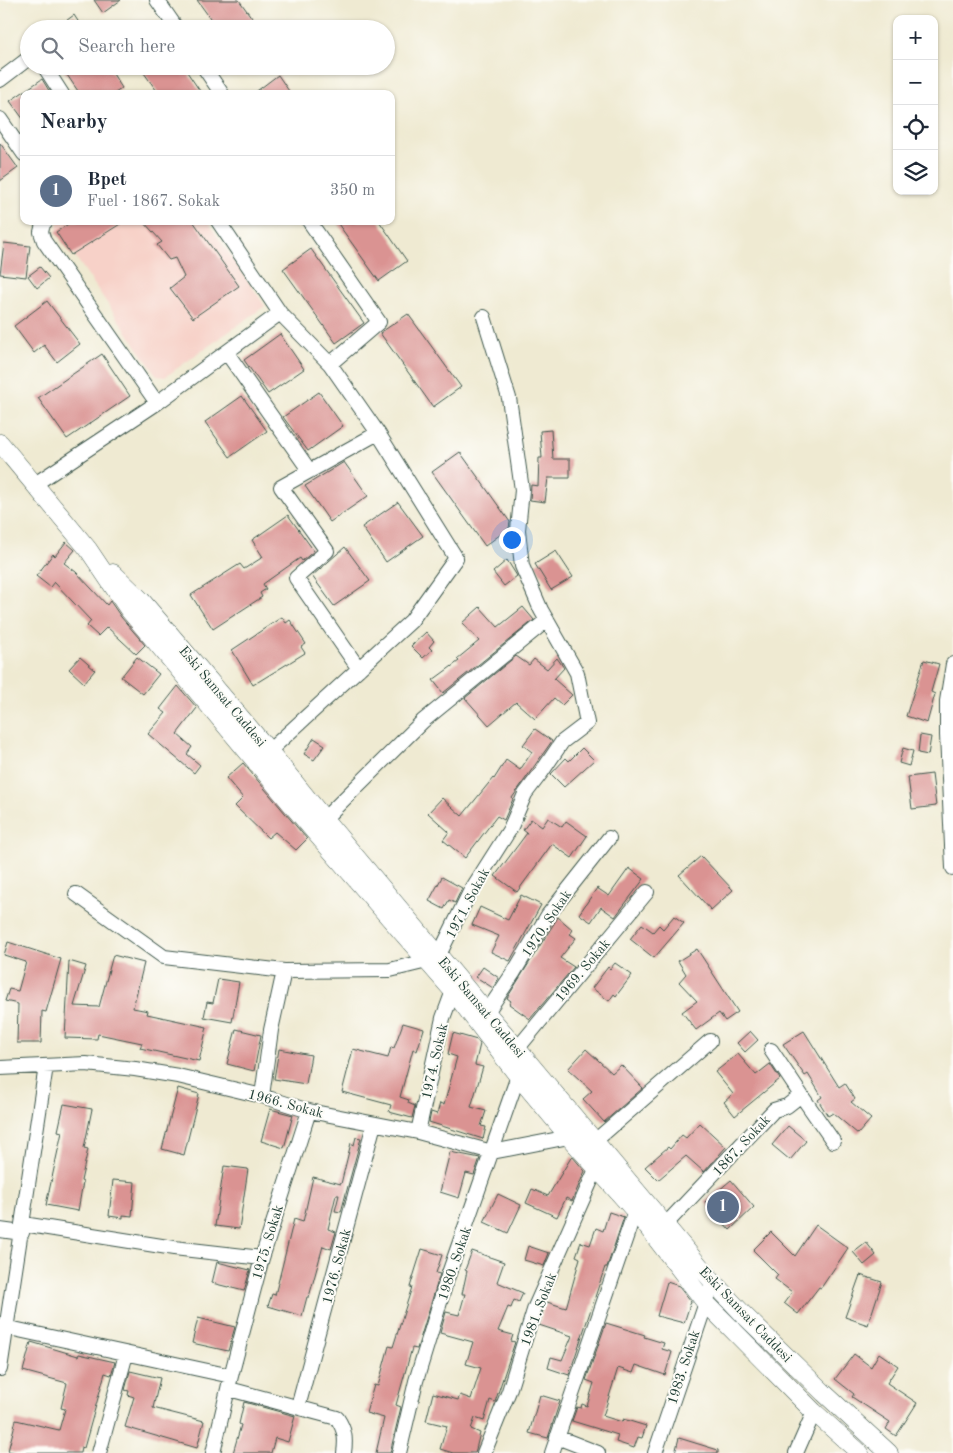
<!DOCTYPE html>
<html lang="en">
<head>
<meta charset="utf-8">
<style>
	:root { --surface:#fff; --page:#f2f2f3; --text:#1f2937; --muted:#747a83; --line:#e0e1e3; --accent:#0f766e }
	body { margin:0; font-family:"Old Standard TT",serif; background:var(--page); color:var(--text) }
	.controls { position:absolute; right:15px; top:15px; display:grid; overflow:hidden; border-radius:10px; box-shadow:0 1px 4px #0004 }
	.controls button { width:45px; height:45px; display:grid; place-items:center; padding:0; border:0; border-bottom:1px solid var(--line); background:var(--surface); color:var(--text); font:25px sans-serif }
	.you { position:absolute; left:511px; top:539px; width:18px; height:18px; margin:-12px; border:4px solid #fff; border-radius:50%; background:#1a73e8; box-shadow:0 0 0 8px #1a73e833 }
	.badge { display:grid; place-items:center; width:32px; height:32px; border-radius:50%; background:var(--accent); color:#fff; font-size:16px; font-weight:700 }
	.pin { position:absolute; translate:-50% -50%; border:2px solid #fff; box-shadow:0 1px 5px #0006 }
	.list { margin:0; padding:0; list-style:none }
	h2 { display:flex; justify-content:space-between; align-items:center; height:65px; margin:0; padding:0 20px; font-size:21px }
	h2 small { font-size:16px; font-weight:400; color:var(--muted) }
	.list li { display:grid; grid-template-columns:32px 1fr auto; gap:15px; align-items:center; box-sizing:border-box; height:70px; padding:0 20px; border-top:1px solid var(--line) }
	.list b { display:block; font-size:19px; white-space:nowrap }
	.list p { margin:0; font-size:16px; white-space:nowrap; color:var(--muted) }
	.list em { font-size:16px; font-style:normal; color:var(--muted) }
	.icon { flex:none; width:28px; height:28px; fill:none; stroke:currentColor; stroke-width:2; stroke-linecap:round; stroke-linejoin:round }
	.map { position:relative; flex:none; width:953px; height:1453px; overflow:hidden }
	.search { position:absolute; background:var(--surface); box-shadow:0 1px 4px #0004; left:20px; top:20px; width:375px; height:55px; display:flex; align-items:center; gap:12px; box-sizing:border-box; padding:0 18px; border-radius:28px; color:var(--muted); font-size:19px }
	.panel { position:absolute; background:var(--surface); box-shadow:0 1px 4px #0004; left:20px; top:90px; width:375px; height:135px; border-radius:10px }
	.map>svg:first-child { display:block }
	.built { fill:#f7d1c8 }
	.building { fill:#da9392 }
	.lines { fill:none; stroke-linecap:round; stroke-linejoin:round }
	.minor-casing { stroke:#3e574c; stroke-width:16 }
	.tertiary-casing { stroke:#3e574c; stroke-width:19 }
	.minor { stroke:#fff; stroke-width:14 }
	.tertiary { stroke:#fff; stroke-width:18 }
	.labels { text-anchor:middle; stroke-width:4; stroke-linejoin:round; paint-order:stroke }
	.street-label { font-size:14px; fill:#1f3d34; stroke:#fdfcf7 }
</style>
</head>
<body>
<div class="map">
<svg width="953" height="1453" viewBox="0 0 953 1453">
	<rect width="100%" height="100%" fill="#fdfcf7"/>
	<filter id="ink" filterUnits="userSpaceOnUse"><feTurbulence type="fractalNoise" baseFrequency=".02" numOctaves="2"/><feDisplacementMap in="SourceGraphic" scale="10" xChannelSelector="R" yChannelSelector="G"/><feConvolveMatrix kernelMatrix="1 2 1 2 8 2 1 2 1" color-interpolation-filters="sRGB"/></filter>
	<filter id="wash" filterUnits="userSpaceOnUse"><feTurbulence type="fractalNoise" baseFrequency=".0096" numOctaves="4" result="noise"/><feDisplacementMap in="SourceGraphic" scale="20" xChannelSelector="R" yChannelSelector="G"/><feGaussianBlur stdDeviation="1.12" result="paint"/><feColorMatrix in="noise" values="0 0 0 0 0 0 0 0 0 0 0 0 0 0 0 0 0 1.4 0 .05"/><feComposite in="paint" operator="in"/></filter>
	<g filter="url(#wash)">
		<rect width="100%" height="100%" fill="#efead2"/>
		<!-- built -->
		<path class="built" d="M58,221h149l58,85 -100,71 -8,-1 -100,-146z"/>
		<g id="blocks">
			<!-- building -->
			<path class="building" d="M94,0h27l-18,13z
				M197,0h42l21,29h-42z
				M74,15l9,14h-28z
				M61,66h47l14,22 -8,6h-34z
				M139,66h44l19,28h-43z
				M278,75l13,19h-38z
				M42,79l9,15h-27v26l-14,-19z
				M0,143l18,25 -18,13z
				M73,221h52l-54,34 -15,-23z
				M143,221h50l46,65 -46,32 -23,-30 14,-11 -9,-19 -6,2 -12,-15 5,-3z
				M336,221h43l28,40 -28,20z
				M4,243l26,3 -4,31 -26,-3z
				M311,249l53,74 -28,20 -53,-74z
				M40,267l9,11 -12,10 -9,-12z
				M47,301l33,43 -23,18 -13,-17 -10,8 -20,-27z
				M408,314l53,73 -28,20 -53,-74z
				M280,334l24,35 -36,25 -24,-34z
				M102,354l28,42 -63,43 -29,-41z
				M319,392l24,34 -35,25 -25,-34z
				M242,396l25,35 -37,26 -25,-35z
				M551,430l2,29h17v19h-22l-3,24 -15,-2 1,-15 7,1 1,-28h3l-2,-27z
				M460,452l50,70 -1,6 -24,18 -53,-74z
				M344,462l24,34 -38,26 -25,-36z
				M398,502l25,34 -37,26 -24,-35z
				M288,515l26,36 -12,10 -2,-3 -37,26 3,5 -6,4 2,4 -49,32 -22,-34 49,-31 4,5 19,-12 -11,-17z
				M66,542l9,8 -11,13 12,9 31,33 3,-4 11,16 24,28 -9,9 -29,-27 -9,9 -11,-10 4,-5 -37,-39 -4,5 -14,-11 17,-22 2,2z
				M345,547l25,34 -36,25 -22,-30z
				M556,551l17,26 -22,13 -16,-26z
				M507,560l10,16 -13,10 -11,-14z
				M480,607l18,20 25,-20 11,13 -91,73 -10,-13 26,-19 -2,-2 22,-18 -17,-18z
				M282,617l4,6 4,-3 16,24 -5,3 4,6 -52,32 -21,-35z
				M426,632l8,9 -5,6 3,3 -9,8 -12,-12z
				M516,656l13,9 5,-6 13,10 10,-11 7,10 -10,11 18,16 -10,10 -8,-7 -19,21 -19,-17 -27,23 -24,-27z
				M80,657l15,13 -11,13 -15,-14z
				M137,657l22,17 -16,20 -22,-17z
				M924,660l15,4 -8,28 4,2 -8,29 -21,-7z
				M178,686l19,22 -20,26 15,13 -5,7 13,11 -6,8 -46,-39 18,-21 -6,-4z
				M535,729l17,12 -40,57 1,1 -9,21 -7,-4 -32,42 -22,-18 6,-8 -21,-19 14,-15 20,18 31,-38 1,1 12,-19 14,10 12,-18 -9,-7z
				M920,735l11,2 -3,18 -10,-2z
				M314,738l11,7 -11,15 -10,-6z
				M582,748l12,12 -30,27 -13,-13 15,-16 3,3z
				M903,748l10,3 -4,15 -10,-3z
				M243,763l64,76 -11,11 -21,-18 -7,6 -33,-32 8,-8 -17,-20z
				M932,774l4,32 -24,3 -4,-32z
				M548,818l14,9 4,-6 21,15 -15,22 -20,-14 -35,48 -22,-16 32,-43 -4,-3 8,-11 11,8z
				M701,856l32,34 -22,20 -32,-35z
				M629,868l15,11 -29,38 -14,-10 -10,15 -12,-8 18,-26 12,8z
				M442,877l20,11 -7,15 -6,-3 -5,9 -15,-8z
				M521,895l20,10 -31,56 -19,-9 8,-16 -27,-11 8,-18 28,13z
				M674,916l10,7 -30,35 -24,-19 12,-15 11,8 6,-7 4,4z
				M558,917l15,13 -3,4 6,4 -16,20 14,9 -44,52 -21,-15 2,-3 -4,-3z
				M8,942l53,17 -15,53 -4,-1 -1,32h-24l1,-39 -13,-3 4,-12 9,2 8,-29 -22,-7z
				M697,949l41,63 -13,9 -6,-8 -23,17 -14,-18 15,-11 -18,-19 7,-8 -8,-13z
				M113,955l31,8 -11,45 15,3 -1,3 60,13 -8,34 -59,-13 2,-5 -44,-9 -1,5 -32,-1 4,-77 17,5 -12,40 25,1z
				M615,963l17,12 -16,21 -2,-2 -5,7 -17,-13 16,-21 2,2z
				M483,967l16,11 -6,10 -17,-11z
				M218,979l21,3 -7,40 -28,-5 3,-15 6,1z
				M403,1023l21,6 -7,22 -4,-2 -13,48 9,3 -1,3 7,3 -3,12 -23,-6 2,-7 -49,-13 11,-43 35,9 3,-11 3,1z
				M236,1029l25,6 -7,36 -27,-7z
				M750,1031l8,9 -13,12 -8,-9z
				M804,1031l35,56 6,-4 10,16 -4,3 20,17 -13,15 -25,-21 -5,3 -10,-16 4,-3 -14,-23 -3,2 -22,-32z
				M453,1033l24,7 3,4 -5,21 8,2 -12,40 15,4 -5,15 5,1 -3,12 -54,-17 2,-10 6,2 3,-11 4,2 13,-48 -9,-3z
				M279,1049l32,6 -5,29 -32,-5z
				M586,1049l26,24 9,-8 22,23 -39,34 -21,-23 9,-8 -24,-22z
				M738,1054l18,21 14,-11 10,15 -45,37 -11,-14 9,-8 -18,-22z
				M178,1088l21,6 -15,61 -22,-6z
				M64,1104l28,5 -8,39 4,1 -7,32 2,1 -5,29 -32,-6 16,-73 -4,-1z
				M270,1109l23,6 -9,33 -23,-7z
				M700,1123l26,24 -22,25 -18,-16 -28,24 -13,-13 23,-20 2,2 12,-14 4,3z
				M788,1126l18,15 -16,19 -18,-15z
				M356,1137l5,1 -20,74 -6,-1 4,-16h-3l-8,34 8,3 -5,17 -8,-3 -14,51h-2l-5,19 -34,-10 4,-12 3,1 19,-76 9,3 10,-45 28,7 10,-41 3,2z
				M450,1152l30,6 -6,17 -8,-2 -7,25 -19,-6z
				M572,1156l13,15 -13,30 -6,-3 -9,19 -31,-14 6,-14 16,7z
				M224,1166l24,3 -9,60 -24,-3z
				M113,1180l22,2 -3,34 -9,-1v3l-14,-2z
				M731,1180l23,27 -24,23 -25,-28z
				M498,1194l23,11 -13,28 -24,-11z
				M609,1212l15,5 -17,50h-2l-36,108 -21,-7 3,-11 11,3 10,-24 -33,-11 4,-15 4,-8 19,6 14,-50 -4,-2 5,-14 9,3 6,-17 7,3z
				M816,1225l32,23 -27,40 -2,-1 -21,27 -14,-11 8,-11 -17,-13 3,-4 -25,-25 18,-18 24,24z
				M866,1242l10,13 -12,10 -11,-13z
				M528,1246l21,7 -5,13 -20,-6z
				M422,1249l20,6 -6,18 4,1 -23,75 -5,-1 -16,57 5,2 -11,46h-14l8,-35 -18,-5 8,-28 4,1 11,-40 4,1 19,-60h-2z
				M472,1251l32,11 -7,20 26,11 -4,9 -5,-2 -3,8 -3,-1 -10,24 15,4 -2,6 4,1 -20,60 -5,-2 -6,21 -9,-3 -4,11 9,4 -5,20h-22l-13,-4 7,-23 -21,-5 7,-28 25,7 2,-5 11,4 10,-31 -15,-4 7,-22 -33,-9 6,-21 13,3 6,-21h-3l5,-23 -2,-1z
				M217,1262l33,8 -6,21 -32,-8z
				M860,1275l22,7 -14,43 -23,-8z
				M667,1282l12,4 12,15 -7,22 -27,-7z
				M198,1318l37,9 -7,24 -36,-8z
				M606,1323l39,12 -1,2 20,6 -2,6 10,3 -7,23 -29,-10 -3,8 -15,-5 -15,48 19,6 1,-3 23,7 -4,12 -4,-1 -4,11 -18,-6 2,-7 -46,-14 5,-14 4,1 1,-4 5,2 7,-23 -8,-3z
				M31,1342l47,14 1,-2 36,8 -4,13 -6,-2 -21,75 -3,-1 -1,6h-63l-9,-2 8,-31 43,10 6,-21 -4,-1 6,-25 -44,-12z
				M879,1353l19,13 -11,17 30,20 -21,33 -10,-7 4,-7 -38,-25 2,-3 -19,-15 19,-25 17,13z
				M130,1371l30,7 -7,30 51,13 -7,27 -72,-21 9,-30 -6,-2 1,-4 -4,-1z
				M540,1395l20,6 -12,37 -19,-5z
				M244,1402l51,14 -7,26 -13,-4 -4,15h-38l8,-28 -2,-1z
				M679,1438l39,12v3h-43z"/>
		</g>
	</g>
	<g filter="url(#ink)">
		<use href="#blocks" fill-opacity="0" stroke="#3e574c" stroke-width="1"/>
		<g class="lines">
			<!-- minor casing -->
			<g class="minor-casing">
				<path id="minor" d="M157,0l20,29
					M44,66l18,28
					M203,66l19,28
					M0,80l29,-22
					M0,119l24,35
					M46,221l-3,3 -2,8 3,9 113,162
					M218,221l62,92
					M309,221l70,101 -49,42
					M227,353l82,117
					M35,484l122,-81 123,-90 50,51 48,69 78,125 -45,63 -142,130
					M953,664l-6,37v34l6,133
					M359,669l-63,-91 31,-27 -46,-64 97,-54
					M324,819l99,-98 124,-101
					M76,894l88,63 120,14 106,-1 37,-9 12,-6 31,-63 40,-63 15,-35 16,-21 21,-31 25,-19 -10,-50 -36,-63 -19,-44 -4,-36 4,-40 -9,-64 -4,-28 -25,-81
					M487,1012l27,-40 34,-57 61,-77
					M517,1049l130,-157
					M771,1050l30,45
					M0,1068l86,-4 49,5 43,7 84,20 47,15 109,21 74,20 77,-15
					M262,1096l9,-66 13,-59
					M418,1132l25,-114 10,-27
					M595,1141l115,-100
					M23,1224l151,24 88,10
					M666,1224l108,-114 13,-4 14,-11 32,46
					M0,1230l22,3
					M0,1326l231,50
					M0,1369l46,-303
					M229,1389l108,29c8,12 9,20 7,35
					M298,1407l76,-283
					M557,1437l41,16
					M99,1453l27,-99
					M213,1453l18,-77 31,-118 47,-147
					M399,1453l17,-72 32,-105 70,-200
					M484,1453l25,-62 26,-84 62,-140
					M552,1453l83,-242
					M655,1453l58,-171
					M796,1453l18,-41"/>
			</g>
			<!-- tertiary casing -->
			<g class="tertiary-casing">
				<path id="tertiary" d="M0,443l88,106 41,61 184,220 140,161 65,85 51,61 66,74 70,91 109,110 46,41
					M113,573l28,27 128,151 55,68 389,463 31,33 80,78 65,60"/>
			</g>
			<!-- minor -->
			<use href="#minor" class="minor"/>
			<!-- tertiary -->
			<use href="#tertiary" class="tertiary"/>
		</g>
	</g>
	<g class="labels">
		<!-- street labels -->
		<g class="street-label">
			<text transform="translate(223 696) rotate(50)" y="5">Eski Samsat Caddesi</text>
			<text transform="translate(467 903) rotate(-62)" y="5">1971. Sokak</text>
			<text transform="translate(546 923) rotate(-56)" y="5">1970. Sokak</text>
			<text transform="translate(582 970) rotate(-50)" y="5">1969. Sokak</text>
			<text transform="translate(482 1007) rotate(50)" y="5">Eski Samsat Caddesi</text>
			<text transform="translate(434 1061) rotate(-77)" y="5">1974. Sokak</text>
			<text transform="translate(286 1103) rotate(15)" y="5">1966. Sokak</text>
			<text transform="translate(741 1145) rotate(-47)" y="5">1867. Sokak</text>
			<text transform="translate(267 1242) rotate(-73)" y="5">1975. Sokak</text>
			<text transform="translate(454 1263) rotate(-71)" y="5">1980. Sokak</text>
			<text transform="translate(336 1266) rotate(-75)" y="5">1976. Sokak</text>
			<text transform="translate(538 1309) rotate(-69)" y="5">1981. Sokak</text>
			<text transform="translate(746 1314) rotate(46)" y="5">Eski Samsat Caddesi</text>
			<text transform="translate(683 1367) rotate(-72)" y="5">1983. Sokak</text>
		</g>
	</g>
</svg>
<div class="controls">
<button>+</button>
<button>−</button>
<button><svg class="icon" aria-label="locate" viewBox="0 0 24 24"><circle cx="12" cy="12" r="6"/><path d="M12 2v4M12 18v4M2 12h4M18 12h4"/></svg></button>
<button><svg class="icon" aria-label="layers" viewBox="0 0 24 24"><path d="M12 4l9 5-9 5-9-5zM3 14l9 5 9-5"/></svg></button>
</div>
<div class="you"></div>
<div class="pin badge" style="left:723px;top:1207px;background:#5c6f8a">1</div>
<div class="search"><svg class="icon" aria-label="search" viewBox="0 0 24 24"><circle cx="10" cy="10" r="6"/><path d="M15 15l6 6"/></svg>Search here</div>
<section class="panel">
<h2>Nearby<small></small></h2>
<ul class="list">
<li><span class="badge" style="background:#5c6f8a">1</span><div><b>Bpet</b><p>Fuel · 1867. Sokak</p></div><em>350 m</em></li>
</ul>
</section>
</div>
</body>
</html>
